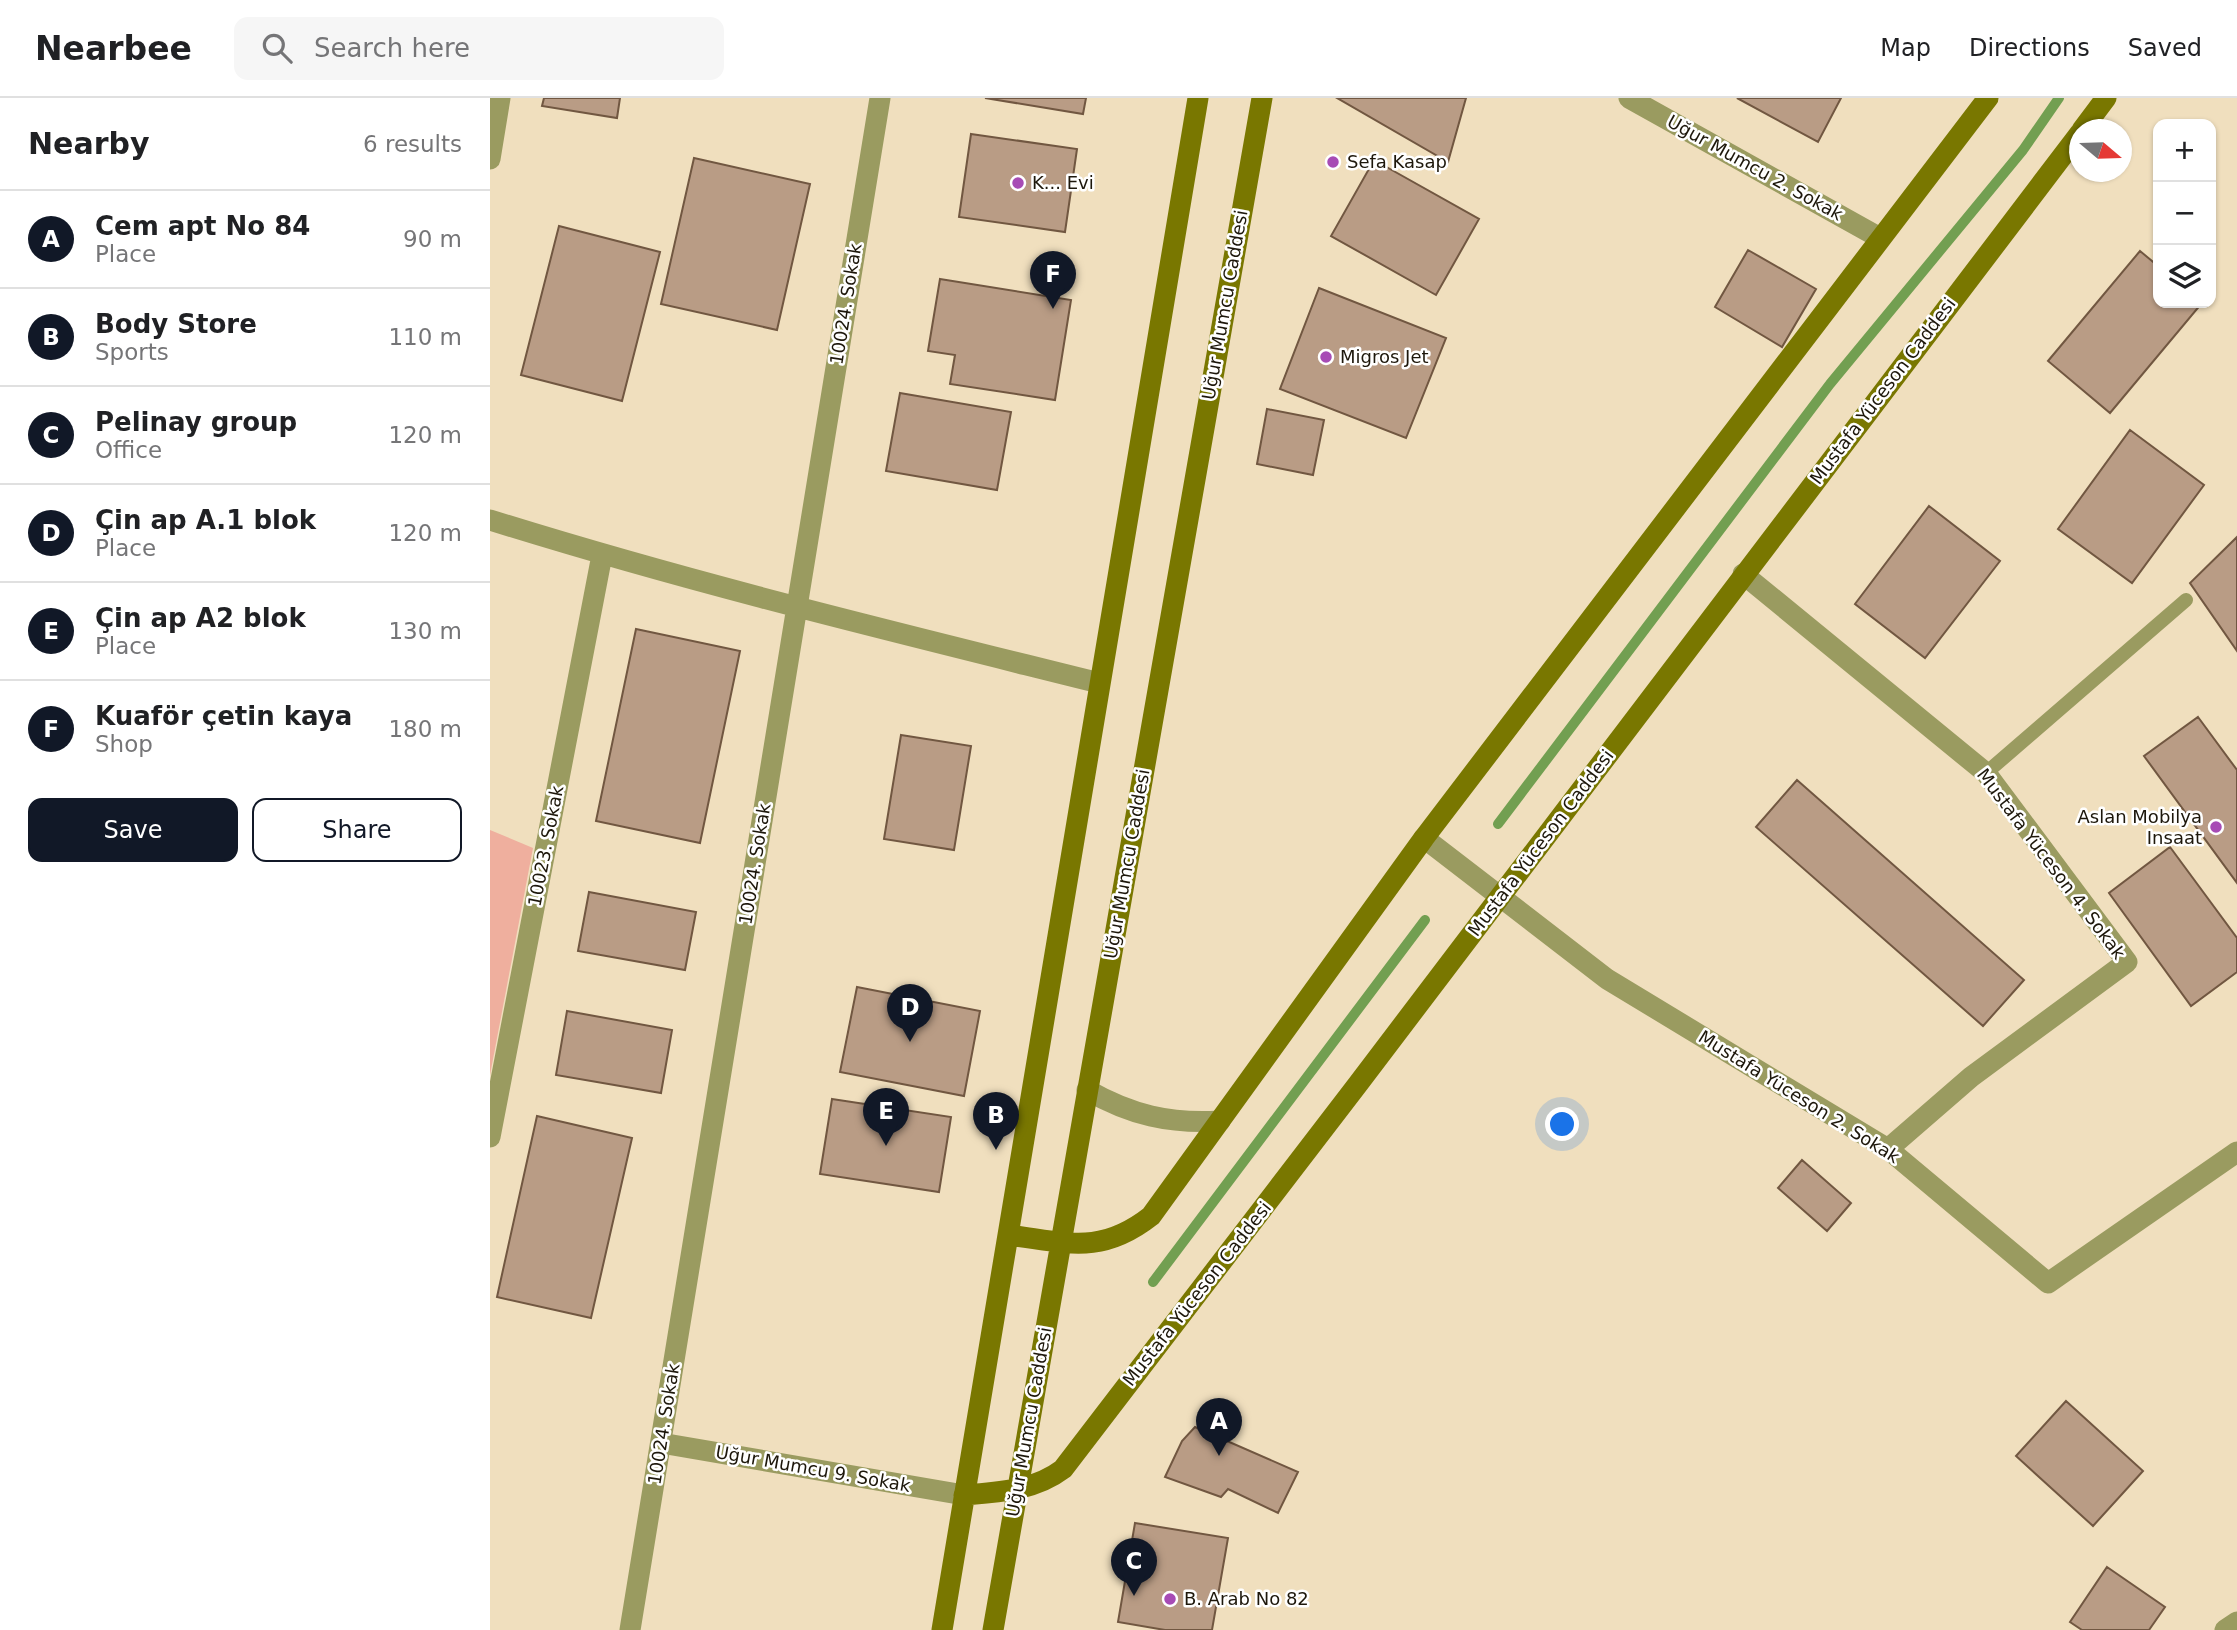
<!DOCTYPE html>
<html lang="en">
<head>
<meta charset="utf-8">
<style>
	:root { --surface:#fff; --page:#f6f6f6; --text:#202124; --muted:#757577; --line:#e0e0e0; --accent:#111827 }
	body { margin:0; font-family:"DejaVu Sans",sans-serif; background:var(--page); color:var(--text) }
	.controls { position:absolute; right:21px; top:21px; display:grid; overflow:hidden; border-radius:14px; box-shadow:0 2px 5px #0004 }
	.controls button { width:63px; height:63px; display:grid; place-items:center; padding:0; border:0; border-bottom:2px solid var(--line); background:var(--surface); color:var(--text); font:35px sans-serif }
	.compass { position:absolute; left:1579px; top:21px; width:63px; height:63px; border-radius:50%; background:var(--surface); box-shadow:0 2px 5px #0004; rotate:109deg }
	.you { position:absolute; left:1073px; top:1027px; width:24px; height:24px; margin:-18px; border:5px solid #fff; border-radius:50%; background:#1a73e8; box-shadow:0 0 0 10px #1a73e833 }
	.badge { display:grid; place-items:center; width:46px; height:46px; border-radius:50%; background:var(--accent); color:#fff; font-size:23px; font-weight:700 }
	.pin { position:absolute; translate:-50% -58px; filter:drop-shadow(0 2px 4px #0008) }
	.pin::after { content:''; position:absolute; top:37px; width:24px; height:21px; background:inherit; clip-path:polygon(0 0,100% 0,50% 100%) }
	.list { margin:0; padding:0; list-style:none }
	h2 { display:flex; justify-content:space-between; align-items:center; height:91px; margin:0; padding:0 28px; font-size:30px }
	h2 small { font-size:23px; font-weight:400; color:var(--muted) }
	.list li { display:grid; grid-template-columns:46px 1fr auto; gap:21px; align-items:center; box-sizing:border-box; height:98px; padding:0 28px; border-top:2px solid var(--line) }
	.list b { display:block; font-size:26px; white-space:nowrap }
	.list p { margin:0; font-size:23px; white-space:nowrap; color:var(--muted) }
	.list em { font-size:23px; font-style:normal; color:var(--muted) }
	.actions { display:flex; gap:14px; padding:21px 28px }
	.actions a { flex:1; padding:16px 0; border:2px solid var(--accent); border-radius:14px; text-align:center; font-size:24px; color:var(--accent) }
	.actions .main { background:var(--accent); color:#fff }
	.icon { flex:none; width:38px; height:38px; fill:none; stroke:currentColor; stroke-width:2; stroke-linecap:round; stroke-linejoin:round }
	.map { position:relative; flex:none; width:1747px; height:1532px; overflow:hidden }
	header { display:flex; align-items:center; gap:42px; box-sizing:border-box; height:98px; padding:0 35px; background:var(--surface); border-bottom:2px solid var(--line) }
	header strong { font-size:33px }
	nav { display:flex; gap:38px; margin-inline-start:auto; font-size:24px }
	.search { width:490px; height:63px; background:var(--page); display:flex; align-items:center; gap:18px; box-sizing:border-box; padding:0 24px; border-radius:14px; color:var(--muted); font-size:26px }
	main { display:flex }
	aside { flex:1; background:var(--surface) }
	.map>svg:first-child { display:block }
	.green { fill:#efaf9e }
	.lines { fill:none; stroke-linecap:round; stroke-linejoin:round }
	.stream { stroke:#729f51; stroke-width:10 }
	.building { fill:#b99c85; stroke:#715741; stroke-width:2 }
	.lane { stroke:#9a9b60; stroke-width:14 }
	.street { stroke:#9a9b60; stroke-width:21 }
	.secondary { stroke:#797700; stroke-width:21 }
	.poi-dot { fill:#a74bb5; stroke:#fff; stroke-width:2.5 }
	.labels { text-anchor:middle; stroke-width:5; stroke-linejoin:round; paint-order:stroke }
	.poi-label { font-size:18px; fill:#1d170b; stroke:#fff; text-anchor:start }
	.street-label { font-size:18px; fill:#1d170b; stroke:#fff }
</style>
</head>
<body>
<header>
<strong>Nearbee</strong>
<div class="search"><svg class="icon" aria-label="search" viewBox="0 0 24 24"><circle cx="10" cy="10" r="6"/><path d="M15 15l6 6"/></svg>Search here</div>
<nav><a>Map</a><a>Directions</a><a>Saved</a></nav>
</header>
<main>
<aside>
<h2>Nearby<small>6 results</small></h2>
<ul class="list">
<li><span class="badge">A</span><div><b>Cem apt No 84</b><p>Place</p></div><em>90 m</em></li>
<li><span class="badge">B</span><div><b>Body Store</b><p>Sports</p></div><em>110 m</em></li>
<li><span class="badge">C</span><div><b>Pelinay group</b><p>Office</p></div><em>120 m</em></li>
<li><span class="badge">D</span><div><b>Çin ap A.1 blok</b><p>Place</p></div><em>120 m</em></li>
<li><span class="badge">E</span><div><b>Çin ap A2 blok</b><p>Place</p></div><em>130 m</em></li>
<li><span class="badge">F</span><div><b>Kuaför çetin kaya</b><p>Shop</p></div><em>180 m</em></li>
</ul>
<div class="actions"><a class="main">Save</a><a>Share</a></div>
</aside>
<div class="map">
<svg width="1747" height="1532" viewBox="0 0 1747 1532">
	<rect width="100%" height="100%" fill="#f0dfbe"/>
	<!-- green -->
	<path class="green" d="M0,732l43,18 -43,227z"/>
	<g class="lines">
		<!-- stream -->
		<path class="stream" d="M1008,726l332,-440 193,-234 36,-52
			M663,1184l272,-362"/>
	</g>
	<!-- building -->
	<path class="building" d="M54,0h76l-3,20 -75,-12z
		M495,0h101l-3,16z
		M847,0h129l-18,64z
		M1247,0h104l-23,44z
		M481,36l106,15 -12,83 -106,-15z
		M204,60l116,26 -33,146 -116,-26z
		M884,62l105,59 -43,76 -105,-59z
		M69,128l101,26 -38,149 -101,-26z
		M1258,152l68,39 -34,58 -67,-40z
		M1650,153l18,15v37h44l-92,110 -62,-52z
		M450,181l131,21 -16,100 -105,-16 5,-29 -27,-4z
		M829,190l127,50 -40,100 -126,-49z
		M410,295l111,19 -14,78 -111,-19z
		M777,311l57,11 -11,55 -56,-11z
		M1640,332l74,55 -72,98 -74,-54z
		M1439,408l71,55 -75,97 -70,-54z
		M1747,439v114l-47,-68z
		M146,531l104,22 -40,192 -104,-22z
		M1708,619l39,53v113l-93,-127z
		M411,637l70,11 -17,104 -70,-11z
		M1307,682l227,200 -41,46 -227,-199z
		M1680,749l67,91v34l-46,34 -82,-113z
		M99,794l107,20 -11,58 -107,-19z
		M367,889l123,24 -16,85 -124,-24z
		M77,913l105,19 -11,63 -105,-18z
		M342,1001l119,18 -12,75 -119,-18z
		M47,1018l95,22 -41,180 -94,-21z
		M1312,1062l49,43 -24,28 -49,-43z
		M1576,1303l77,70 -50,55 -77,-70z
		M705,1329l103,45 -20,41 -50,-24 -7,8 -56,-20 17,-36z
		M645,1425l93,15 -16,92h-47l-47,-8z
		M1617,1469l58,40 -16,23h-67l-12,-8z"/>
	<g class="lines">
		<!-- lane -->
		<path class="lane" d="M1496,675l200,-173"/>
		<!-- street -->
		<path class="street" d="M1139,0l251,140
			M0,61l10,-61
			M0,422c201,63 405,112 609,163
			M1253,476l243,199 141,189 -156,115 -83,72
			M934,740l183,141 281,170 160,134 189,-131
			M597,992c44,25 82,34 133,31
			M0,1039l112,-582
			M171,1345l303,52
			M140,1532l250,-1532
			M1735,1532l12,-8"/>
		<!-- secondary -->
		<path class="secondary" d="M1592,32l24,-32
			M518,1137c58,7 92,21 143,-19l273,-378 564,-740
			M474,1397c35,-3 70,-4 99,-26 342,-443 677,-891 1017,-1336
			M452,1532l256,-1532
			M503,1532l269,-1532"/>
	</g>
	<!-- markers -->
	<g class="poi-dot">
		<circle cx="843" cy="64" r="7"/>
		<circle cx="528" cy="85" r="7"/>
		<circle cx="836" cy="259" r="7"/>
		<circle cx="1726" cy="729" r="7"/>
		<circle cx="680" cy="1501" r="7"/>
	</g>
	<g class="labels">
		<!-- poi labels -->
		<g class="poi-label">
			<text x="857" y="70">Sefa Kasap</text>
			<text x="542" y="91">K... Evi</text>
			<text x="850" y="265">Migros Jet</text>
			<text x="1712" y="725" text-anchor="end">Aslan Mobilya<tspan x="1712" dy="21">Insaat</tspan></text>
			<text x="694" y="1507">B. Arab No 82</text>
		</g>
		<!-- street labels -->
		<g class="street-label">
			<text transform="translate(1265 70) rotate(29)" y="6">Uğur Mumcu 2. Sokak</text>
			<text transform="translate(356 206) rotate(-81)" y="6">10024. Sokak</text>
			<text transform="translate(735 207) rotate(-80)" y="6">Uğur Mumcu Caddesi</text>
			<text transform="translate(1393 293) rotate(-53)" y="6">Mustafa Yüceson Caddesi</text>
			<text transform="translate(1051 745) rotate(-53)" y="6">Mustafa Yüceson Caddesi</text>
			<text transform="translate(56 748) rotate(-79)" y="6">10023. Sokak</text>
			<text transform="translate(265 766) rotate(-81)" y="6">10024. Sokak</text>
			<text transform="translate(637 766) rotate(-80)" y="6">Uğur Mumcu Caddesi</text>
			<text transform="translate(1561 766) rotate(53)" y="6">Mustafa Yüceson 4. Sokak</text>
			<text transform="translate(1309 999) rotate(32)" y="6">Mustafa Yüceson 2. Sokak</text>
			<text transform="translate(707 1196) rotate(-52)" y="6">Mustafa Yüceson Caddesi</text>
			<text transform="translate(539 1324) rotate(-80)" y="6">Uğur Mumcu Caddesi</text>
			<text transform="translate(174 1326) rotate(-81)" y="6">10024. Sokak</text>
			<text transform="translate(323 1371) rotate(10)" y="6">Uğur Mumcu 9. Sokak</text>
		</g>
	</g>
</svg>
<div class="controls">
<button>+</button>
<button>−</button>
<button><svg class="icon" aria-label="layers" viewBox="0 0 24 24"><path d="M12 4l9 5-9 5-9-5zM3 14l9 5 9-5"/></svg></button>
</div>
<svg class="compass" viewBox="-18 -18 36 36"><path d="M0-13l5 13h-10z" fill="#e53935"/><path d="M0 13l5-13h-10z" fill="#757577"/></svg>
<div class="you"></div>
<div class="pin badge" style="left:729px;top:1358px">A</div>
<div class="pin badge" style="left:506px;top:1052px">B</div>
<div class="pin badge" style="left:644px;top:1498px">C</div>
<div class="pin badge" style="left:420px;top:944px">D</div>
<div class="pin badge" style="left:396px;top:1048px">E</div>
<div class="pin badge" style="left:563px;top:211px">F</div>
</div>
</main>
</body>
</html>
